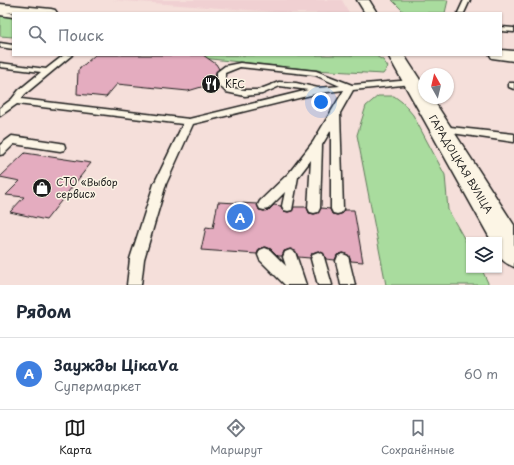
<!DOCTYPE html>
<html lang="ru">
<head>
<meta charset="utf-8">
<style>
	:root { --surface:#fff; --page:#f2f2f3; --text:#1f2937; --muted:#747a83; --line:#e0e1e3; --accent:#1c1c1c }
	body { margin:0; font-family:"Playpen Sans",sans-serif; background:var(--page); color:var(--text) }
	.controls { position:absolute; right:12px; bottom:12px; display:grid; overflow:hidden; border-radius:0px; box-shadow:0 1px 3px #0004 }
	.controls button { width:36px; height:36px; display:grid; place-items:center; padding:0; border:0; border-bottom:1px solid var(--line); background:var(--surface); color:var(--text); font:20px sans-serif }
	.compass { position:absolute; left:418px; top:68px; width:36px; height:36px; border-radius:50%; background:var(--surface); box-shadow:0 1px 3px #0004; rotate:352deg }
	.you { position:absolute; left:321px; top:102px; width:14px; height:14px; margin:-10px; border:3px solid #fff; border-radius:50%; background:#1a73e8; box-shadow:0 0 0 6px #1a73e833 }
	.badge { display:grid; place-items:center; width:26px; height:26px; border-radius:50%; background:var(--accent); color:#fff; font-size:13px; font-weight:700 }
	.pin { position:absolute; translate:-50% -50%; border:2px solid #fff; box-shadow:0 1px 4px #0006 }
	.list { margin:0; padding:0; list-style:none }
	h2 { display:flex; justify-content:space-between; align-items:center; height:52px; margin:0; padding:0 16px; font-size:17px }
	h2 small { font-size:13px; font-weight:400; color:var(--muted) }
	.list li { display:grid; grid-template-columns:26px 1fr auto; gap:12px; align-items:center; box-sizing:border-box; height:72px; padding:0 16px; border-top:1px solid var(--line) }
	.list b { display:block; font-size:15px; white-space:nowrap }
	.list p { margin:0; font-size:13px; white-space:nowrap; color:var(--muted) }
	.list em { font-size:13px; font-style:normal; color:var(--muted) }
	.icon { flex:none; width:22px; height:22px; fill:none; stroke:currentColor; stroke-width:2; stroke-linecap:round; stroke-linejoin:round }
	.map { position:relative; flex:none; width:514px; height:285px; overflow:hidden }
	.search { position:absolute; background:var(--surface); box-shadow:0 1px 3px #0004; left:12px; right:12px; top:12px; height:44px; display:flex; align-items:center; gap:10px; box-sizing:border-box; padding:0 14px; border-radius:0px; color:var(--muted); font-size:15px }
	.sheet { height:124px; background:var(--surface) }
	nav { display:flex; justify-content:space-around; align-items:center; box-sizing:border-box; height:56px; border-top:1px solid var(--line); background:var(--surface); font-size:11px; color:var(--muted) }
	nav a { display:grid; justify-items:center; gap:2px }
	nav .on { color:var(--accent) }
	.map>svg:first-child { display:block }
	.built { fill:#f0d0d2 }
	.green { fill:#a9dc9e; stroke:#627c5d }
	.building { fill:#e4acbf; stroke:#1c1c1c }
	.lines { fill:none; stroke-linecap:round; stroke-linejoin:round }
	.service-casing { stroke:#1c1c1c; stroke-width:3 }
	.tertiary-casing { stroke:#1c1c1c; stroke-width:3 }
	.secondary-casing { stroke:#1c1c1c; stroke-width:3 }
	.service { fill:#fcf5e5; fill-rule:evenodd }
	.tertiary { fill:#fcf5e5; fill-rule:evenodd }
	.secondary { fill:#fcf5e5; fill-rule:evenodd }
	.labels { text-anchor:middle; stroke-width:3; stroke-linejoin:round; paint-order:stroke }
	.poi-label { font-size:10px; fill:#1c1c1c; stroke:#fcf5e5; text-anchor:start }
	.street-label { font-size:10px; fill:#1c1c1c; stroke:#fcf5e5 }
</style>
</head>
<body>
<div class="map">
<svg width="514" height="285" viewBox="0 0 514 285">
	<rect width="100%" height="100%" fill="#f5dfda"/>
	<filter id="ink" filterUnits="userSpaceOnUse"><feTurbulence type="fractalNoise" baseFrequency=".025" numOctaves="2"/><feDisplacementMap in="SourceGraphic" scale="8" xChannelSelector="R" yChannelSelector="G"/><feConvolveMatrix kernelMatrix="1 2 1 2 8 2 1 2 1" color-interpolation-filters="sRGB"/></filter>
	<g filter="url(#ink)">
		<!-- built -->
		<path class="built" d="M112,0h230l7,13h-61z"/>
		<!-- green -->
		<path class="green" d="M392,0h56l-3,13h-40z
			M0,15l13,1v21l-13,-1z
			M174,55h200l9,5 5,7 -5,7 -69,-4z
			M378,96h16l8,6 11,13 32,60 3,35 21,37v23h13l7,15h-103l-29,-150 9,-29z"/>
		<!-- building -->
		<path class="building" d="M95,55h108l13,9 3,5 -3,3 -1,8 -7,5 -20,6 -71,-7 -11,13 -29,-3 1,-24z
			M25,153l66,10 -45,57 -36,-8 14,-15 -18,-2 14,-14 -20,-4z
			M218,202l39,2 2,6 5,1 5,-1 5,-5 7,1 2,5 5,1 4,-1 2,-4h13l2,6 5,1 4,-1 3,-5 9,1 2,5 5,1 4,-1 3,-4h10l9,52 -12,-1 -2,-5 -5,-3 -7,2 -2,5 -9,-1 -2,-5 -5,-3 -7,2 -2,5 -12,-1 -2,-5 -5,-3 -7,2 -2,5h-4l-7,-7 -5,-2 -7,2 -2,5 -56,-4 5,-23 7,1z"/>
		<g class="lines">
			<!-- service casing -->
			<g class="service-casing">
				<path id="service" d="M464,0h6l-6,13h-6z
					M0,11l13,2v4l-13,-2z
					M501,27l13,1v4l-13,-1z
					M0,43l13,2v4l-13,-2z
					M64,55h8l-47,39 -4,5 168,20 119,-29 -28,-4 -18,8 -17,2 -19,-4 -9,-9v-11l8,-6 15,-3 76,8 36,14 60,-5 4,2 -4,2 -59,6 -13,23 3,96 -2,4 -4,1 -4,-1 -2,-4v-79l-9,15 -2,63 -2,4 -4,1 -4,-1 -2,-4 3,-48 -13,17 -6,33 -4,1 -4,-1 -2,-4 3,-14 -17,17 -4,1 -4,-1 -2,-4 2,-4 29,-28 24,-31 31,-52 -25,3 -126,31 -27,60 -22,75 -3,26h-14l3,-26 24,-75 29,-60 -166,-20 -17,12v-8l12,-9 7,-9 22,-18 -41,-5v-4l46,6zM240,67l75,8 25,11 -22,2 -22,-5 -17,-1 -21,8h-13l-13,-2 -7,-6v-9z
					M509,83h5v6l-5,-2z
					M441,126l73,8v8l-76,-11 -2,-2 2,-2z
					M12,136l48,7 4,1 1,3 -1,3 -4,1 -46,-7 -10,10 -4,1v-10z
					M265,248l5,2 16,16 -3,-9 2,-5 5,-2 5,2 11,33h-21l-25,-25 -2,-5 2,-5z
					M318,252l5,2 9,31h-14l-7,-26 2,-5z
					M343,254l5,2 7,29h-14l-5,-24 2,-5z"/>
			</g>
			<!-- tertiary casing -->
			<g class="tertiary-casing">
				<path id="tertiary" d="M357,0h12l8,13h-12z
					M388,55h16l20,31v12h8l82,127v42c-16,-7 -15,-11 -15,-27h-8z"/>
			</g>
			<!-- secondary casing -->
			<g class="secondary-casing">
				<path id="secondary" d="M0,4l51,5 4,1 2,3 -57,-1z
					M501,50l13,1v10l-22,-3 -2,-3h11z"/>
			</g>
			<!-- service -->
			<use href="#service" class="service"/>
			<!-- tertiary -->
			<use href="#tertiary" class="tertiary"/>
			<!-- secondary -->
			<use href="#secondary" class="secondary"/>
		</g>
	</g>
	<!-- icons -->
	<defs>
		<g id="restaurant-disc" transform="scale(1)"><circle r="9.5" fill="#1c1c1c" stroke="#fcf5e5"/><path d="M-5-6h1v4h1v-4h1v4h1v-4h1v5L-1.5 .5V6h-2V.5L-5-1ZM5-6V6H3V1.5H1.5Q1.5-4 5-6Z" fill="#fff"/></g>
		<g id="shop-disc" transform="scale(1)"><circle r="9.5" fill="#1c1c1c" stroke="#fcf5e5"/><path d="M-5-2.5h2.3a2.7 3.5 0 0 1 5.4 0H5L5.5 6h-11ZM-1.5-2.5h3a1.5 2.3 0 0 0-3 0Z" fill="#fff"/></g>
	</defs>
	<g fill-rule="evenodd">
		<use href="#restaurant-disc" x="211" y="84"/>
		<use href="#shop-disc" x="42" y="188"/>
	</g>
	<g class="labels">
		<!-- poi labels -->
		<g class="poi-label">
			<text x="225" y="88">KFC</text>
			<text x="56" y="186">СТО «Выбор<tspan x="56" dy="12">сервис»</tspan></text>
		</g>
		<!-- street labels -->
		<g class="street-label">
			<text transform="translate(461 164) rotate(59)" y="4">ГАРАДОЦКАЯ ВУЛІЦА</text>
		</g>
	</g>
</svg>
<div class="controls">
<button><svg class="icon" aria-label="layers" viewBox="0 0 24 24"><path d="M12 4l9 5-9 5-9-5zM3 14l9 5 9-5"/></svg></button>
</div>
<svg class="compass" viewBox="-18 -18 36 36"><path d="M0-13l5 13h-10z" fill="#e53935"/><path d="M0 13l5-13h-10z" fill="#747a83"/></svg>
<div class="you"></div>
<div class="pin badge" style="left:240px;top:217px;background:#3f7fe0">A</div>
<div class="search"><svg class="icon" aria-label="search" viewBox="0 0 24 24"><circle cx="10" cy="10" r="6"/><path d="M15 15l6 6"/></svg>Поиск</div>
</div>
<section class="sheet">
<h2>Рядом<small></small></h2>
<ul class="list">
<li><span class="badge" style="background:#3f7fe0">A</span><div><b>Заужды ЦікаVа</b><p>Супермаркет</p></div><em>60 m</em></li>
</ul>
</section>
<nav>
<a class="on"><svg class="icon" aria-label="map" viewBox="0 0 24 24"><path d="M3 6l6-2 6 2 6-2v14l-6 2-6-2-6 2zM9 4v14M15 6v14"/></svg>Карта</a>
<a><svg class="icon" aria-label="directions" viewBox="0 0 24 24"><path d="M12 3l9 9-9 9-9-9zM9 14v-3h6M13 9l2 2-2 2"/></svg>Маршрут</a>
<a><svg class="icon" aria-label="saved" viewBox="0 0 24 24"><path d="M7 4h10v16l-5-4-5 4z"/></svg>Сохранённые</a>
</nav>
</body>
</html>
